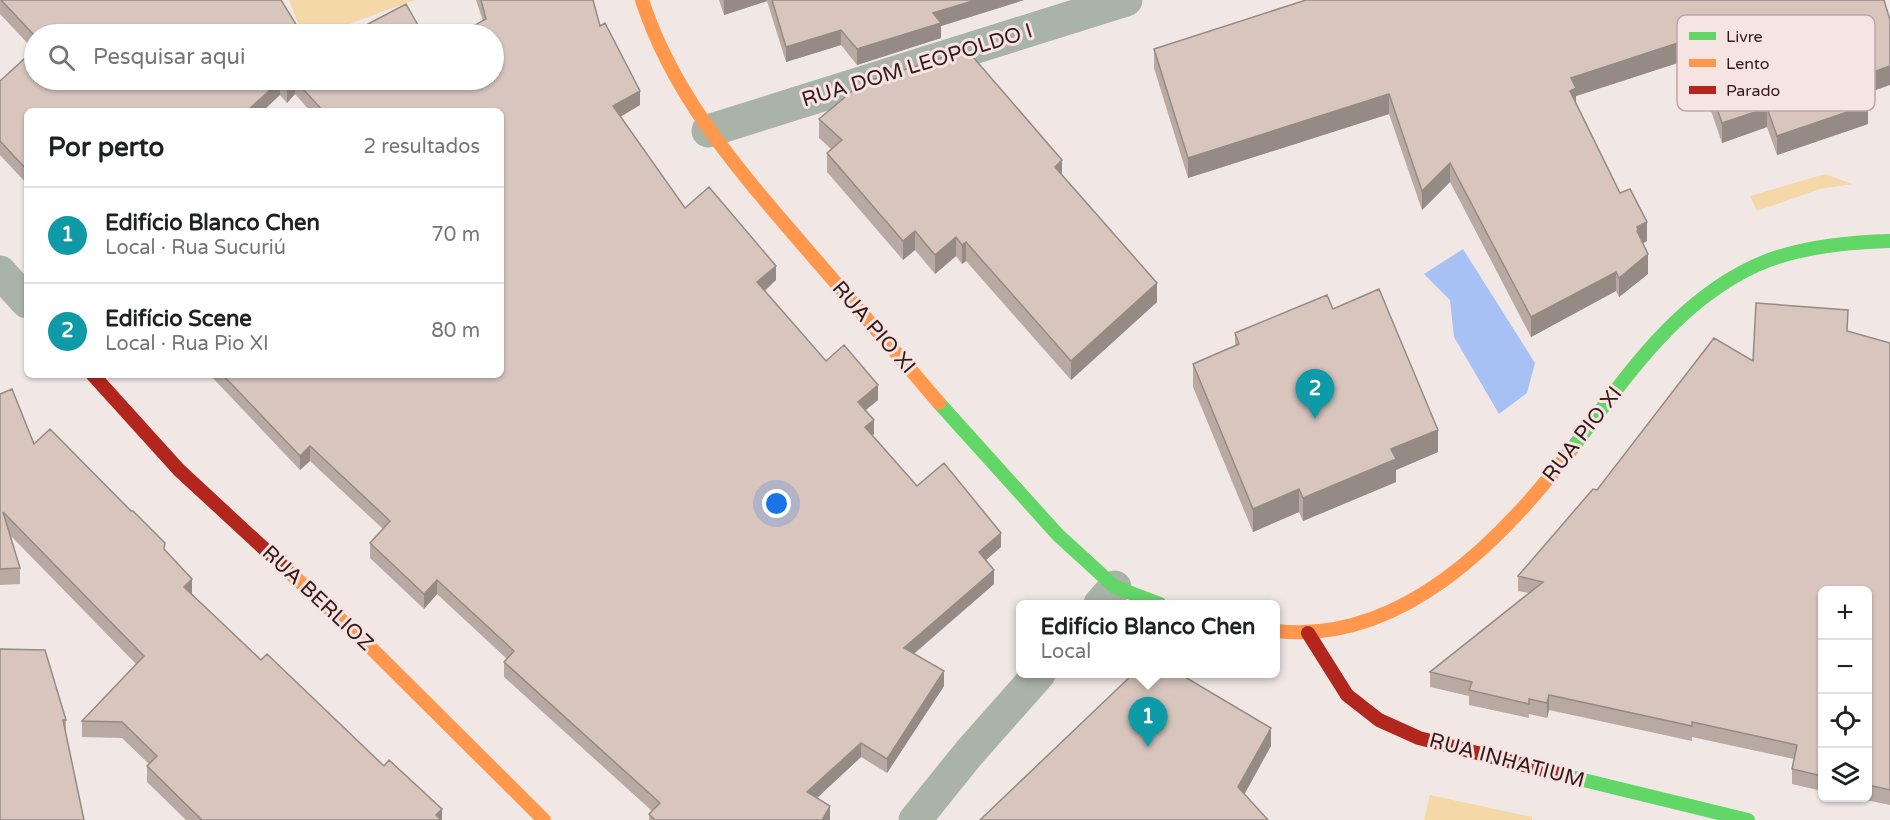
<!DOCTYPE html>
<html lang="pt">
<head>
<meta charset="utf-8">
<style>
	:root { --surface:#fff; --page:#f6f6f6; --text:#202124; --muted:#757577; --line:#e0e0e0; --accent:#b45309 }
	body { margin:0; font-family:"Varela Round",sans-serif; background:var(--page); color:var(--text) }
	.controls { position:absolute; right:18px; bottom:18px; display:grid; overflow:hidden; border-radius:9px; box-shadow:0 2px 4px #0004 }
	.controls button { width:54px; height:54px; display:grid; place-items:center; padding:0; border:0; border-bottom:2px solid var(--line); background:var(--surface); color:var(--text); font:30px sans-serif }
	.you { position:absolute; left:777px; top:504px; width:21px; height:21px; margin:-15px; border:4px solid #fff; border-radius:50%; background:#1a73e8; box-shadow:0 0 0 9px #1a73e833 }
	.badge { display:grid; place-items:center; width:39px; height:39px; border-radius:50%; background:var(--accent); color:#fff; font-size:20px; font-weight:700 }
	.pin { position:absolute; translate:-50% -50px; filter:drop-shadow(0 2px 3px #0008) }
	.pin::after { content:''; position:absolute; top:32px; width:21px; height:18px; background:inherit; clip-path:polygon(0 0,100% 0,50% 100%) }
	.popup { position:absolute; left:1016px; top:600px; width:264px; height:78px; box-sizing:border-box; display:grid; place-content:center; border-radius:9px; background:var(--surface); filter:drop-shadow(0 2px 4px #0005); font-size:20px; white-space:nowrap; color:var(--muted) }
	.popup b { font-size:22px; color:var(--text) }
	.popup::after { content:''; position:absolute; left:50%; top:100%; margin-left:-12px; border:12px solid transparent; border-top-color:var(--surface) }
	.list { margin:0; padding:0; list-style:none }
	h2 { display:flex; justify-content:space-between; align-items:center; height:78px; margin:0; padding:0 24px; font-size:26px }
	h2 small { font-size:20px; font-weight:400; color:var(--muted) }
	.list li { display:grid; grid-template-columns:39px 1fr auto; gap:18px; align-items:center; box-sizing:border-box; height:96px; padding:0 24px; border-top:2px solid var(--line) }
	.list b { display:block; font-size:22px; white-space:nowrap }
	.list p { margin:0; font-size:20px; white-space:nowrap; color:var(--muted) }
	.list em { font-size:20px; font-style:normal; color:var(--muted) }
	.icon { flex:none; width:33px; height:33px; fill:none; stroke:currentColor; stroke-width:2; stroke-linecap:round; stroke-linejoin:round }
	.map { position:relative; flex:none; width:1890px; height:820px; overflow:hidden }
	.search { position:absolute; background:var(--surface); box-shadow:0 2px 4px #0004; left:24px; top:24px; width:480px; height:66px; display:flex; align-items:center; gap:15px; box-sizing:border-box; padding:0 21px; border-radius:33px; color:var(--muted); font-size:22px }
	.panel { position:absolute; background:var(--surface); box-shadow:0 2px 4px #0004; left:24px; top:108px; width:480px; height:270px; border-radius:9px }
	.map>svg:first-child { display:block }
	.green { fill:#f4d8a8 }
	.water { fill:#a8c1f5 }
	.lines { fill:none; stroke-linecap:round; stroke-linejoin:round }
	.street { stroke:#aab3a7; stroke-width:33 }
	.fast { stroke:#63d668; stroke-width:14 }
	.slow { stroke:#ff974d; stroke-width:14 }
	.jam { stroke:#b3261e; stroke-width:14 }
	.wall { fill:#b9a9a3 }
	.shaded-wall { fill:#968a85 }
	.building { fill:#d7c5be; stroke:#968a85; stroke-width:1.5 }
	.labels { text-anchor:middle; stroke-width:6; stroke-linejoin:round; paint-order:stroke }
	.street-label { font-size:21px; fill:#361818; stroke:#f5e4e2 }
	.key { fill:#f5e4e2; stroke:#bca7a5; stroke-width:1.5 }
	.key-label { font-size:16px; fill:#361818 }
</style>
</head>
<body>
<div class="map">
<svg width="1890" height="820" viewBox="0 0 1890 820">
	<rect width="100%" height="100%" fill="#f1e8e6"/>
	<!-- green -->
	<path class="green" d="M289,0h126l-94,34h-19z
		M1825,174l28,10 -33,5 -63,22 -7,-15z
		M1430,795l102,22v3h-108z"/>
	<!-- water -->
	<path class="water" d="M1463,249l72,114 -8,30 -28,21 -45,-77 -4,-37 -26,-26z"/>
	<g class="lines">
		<!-- street -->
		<path class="street" d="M708,131l418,-131
			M0,272l27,30
			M1100,604l15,-17
			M915,820l54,-67 70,-79"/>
		<!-- fast -->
		<path class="fast" d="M939,403l119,132 57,52 45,17
			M1571,450c55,-73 109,-156 198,-190 39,-14 80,-18 121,-19
			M1567,776l181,44"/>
		<!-- slow -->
		<path class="slow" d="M642,0c31,96 96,169 161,245 45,52 91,105 136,158
			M286,569l77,71 181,180
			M1276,631c125,14 226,-91 295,-181"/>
		<!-- jam -->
		<path class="jam" d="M93,375l86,95 107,99
			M1308,633l39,62 32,25 40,18 148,38"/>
	</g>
	<!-- wall -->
	<path class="wall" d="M0,0h281l-247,34v16l-34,-36z
		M476,0h117l7,26 40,79 -20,12 65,91 91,72 -11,11 61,70 52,39 -12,10 8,24 -2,1 45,51 84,61 -15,13 8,24 -80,70 30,32 -57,87 -26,-16 -44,41 13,22h-181v-6l3,-3 -148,-134v-15l3,-3 -70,-65 -13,15 -54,-51v-15l13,-14 -73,-68 -10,9 -90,-95h291v-264h-191l-15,-17 -8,9 -7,-8 -253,16v73l-27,-29v-74l494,-1 -11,-59z
		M719,0h305l-83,26v12l-84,27 -16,-20 -55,17 -19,-61 -43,14z
		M1884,0l-19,94 3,30 -91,31 -10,-28 -45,16 -29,-85 -117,38v7l44,90 27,48 -4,2 5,31 -29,23 -3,-6 -85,46 -81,-155 -28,28 -33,-96 -201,64 -34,-110v-19z
		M819,119l243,56 95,127 -86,78 -105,-119 -4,3 -6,-8 -21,18 -20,-24 -12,10 -76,-88v-19l4,-4 -12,-11z
		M1333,309l105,143 -42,18v12l-93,39 -4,-9 -46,20 -60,-145v-23l42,-18v-13z
		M1848,331l42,12v462l-34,-7h12v-207h-46v200l-30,-7v-15l2,-10 -102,-22v4l-143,-31 -2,8 -18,-4v4l-60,-13v-9l-39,-9v-15l99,-79 -11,-2v-15l79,-86 156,-129z
		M0,394l34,50 131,106 27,44 69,66 181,160h-256l-39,-38v-16l2,-2 -27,-26 -40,-1v-16l54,-57 -126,-129 10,33v16l-20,1z
		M0,649l66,71v13z"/>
	<!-- shaded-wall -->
	<path class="shaded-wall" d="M724,0h43v1l-43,14z
		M976,0h48l-83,26v12l-84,27v-16l76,-36z
		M841,30v15l-55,17v-15z
		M1693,38v20l-117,38v11l-6,3 1,-32z
		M1890,66v19l-31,11v-19z
		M295,80v14l-8,9v-15z
		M280,81v14l-17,16h-16z
		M640,91v14l-27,16v-15z
		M1389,94v20l-201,64v-20z
		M1868,105v19l-91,31v-19z
		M1767,108v19l-45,16v-20z
		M1062,160v20l-7,-13z
		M1450,163v19l-28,28v-19z
		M1647,222v19l-9,5 -1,4v-23z
		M915,231v19l-12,10v-19z
		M956,237v19l-21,18v-19z
		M966,242v19l-4,3v-19z
		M1648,254v20l-29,23v-19z
		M776,266v14l-19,17v-15z
		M1616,272v19l-85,46v-20z
		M1157,283v19l-86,78v-19z
		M878,385v15l-20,16v-14z
		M874,420v14l-9,8v-15z
		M1438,430v22l-42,18v12l-93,39v-23l88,-49z
		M310,446v15l-10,9v-14z
		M1299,489v23l-46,20v-23z
		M1001,533v14l-22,19v-14z
		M994,570v14l-90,78v-14z
		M192,579v16l-8,-8z
		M437,580v14l-13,15v-15z
		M944,671v15l-57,87v-14z
		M1549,695v15l-2,8v-15z
		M1271,728v18l-33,60v-19z
		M861,743v14l-54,50v-15z
		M830,806v14h-8z
		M442,809v11h-6v-5z"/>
	<!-- building -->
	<path class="building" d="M1,0h280l21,34h-268v1z
		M481,0h112l7,26 5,-3 35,68 -27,15 72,102 24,-21 67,79 -19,16 69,79 18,-16 34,40 -20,17 16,18 -9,7 52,59 27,-23 57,70 -22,19 15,18 -90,78 40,23 -57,88 -26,-16 -54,49 23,14 -8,14h-167l-6,-6 11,-11 -156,-141 10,-11 -77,-71 -13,14 -54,-51 20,-22 -80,-75 -10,10 -77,-81h278v-264h-178l-28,-31 -8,8 -7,-7 -33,30h-220v59l-27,-29v-60l34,-31v30h460v-46h-35l27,-15z
		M772,0h204l-43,13 8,10 -84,26 -16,-19 -55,17z
		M1306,0h578l6,20v46l-31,11 9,28 -91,31 -10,-28 -45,15 -29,-85 -122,40 5,10 -6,3 50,102 10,-4 17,33 -10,5 1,3 -1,1 11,23 -29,24 -3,-6 -85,45 -81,-154 -28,28 -33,-97 -201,64 -34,-109z
		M406,4l17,30h-74z
		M345,30l2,4h-10z
		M967,50l95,110 -7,7 102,116 -86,78 -105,-119 -4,3 -6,-8 -21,18 -20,-24 -12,10 -76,-88 15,-13 -23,-21 43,-36z
		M1379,289l59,141 -47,19 5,10 -93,39 -4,-9 -46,20 -60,-145 46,-20 -4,-11 92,-38 6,14z
		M1756,303l92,7 -1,21 43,12v447l-22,-5v-194h-46v185l-30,-7 5,-24 -105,-23v4l-143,-31 -2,8 -18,-4v5l-60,-14 3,-8 -42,-10 113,-90 -25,-6 75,-87 4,1 117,-152 39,23z
		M12,389l22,55 16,-15 81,82h2l32,32 -1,6 28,30 -8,8 77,73 6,-6 117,112 5,-6 53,49 -6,6 5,5h-239l-55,-54 10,-10 -35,-34 -40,-1 62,-65 -141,-144 17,56 -20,1v-175z
		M0,649l45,1 21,70h-3l21,100h-84z
		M1133,674h47l91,54 -33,59 30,33h-288z"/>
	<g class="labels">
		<!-- street labels -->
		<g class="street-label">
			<text transform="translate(917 65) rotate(-17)" y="7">RUA DOM LEOPOLDO I</text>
			<text transform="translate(874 327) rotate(49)" y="7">RUA PIO XI</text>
			<text transform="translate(1582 434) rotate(-52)" y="7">RUA PIO XI</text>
			<text transform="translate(318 598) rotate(43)" y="7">RUA BERLIOZ</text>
			<text transform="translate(1507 760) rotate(15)" y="7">RUA INHATIUM</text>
		</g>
	</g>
	<!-- legend -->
	<rect x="1677" y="15" width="198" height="96" rx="9" class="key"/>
	<rect x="1689" y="32" width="27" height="8" fill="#63d668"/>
	<rect x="1689" y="59" width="27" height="8" fill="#ff974d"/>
	<rect x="1689" y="86" width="27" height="8" fill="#b3261e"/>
	<g class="key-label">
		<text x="1726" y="42">Livre</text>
		<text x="1726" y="69">Lento</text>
		<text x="1726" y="96">Parado</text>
	</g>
</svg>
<div class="controls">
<button>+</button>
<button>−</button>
<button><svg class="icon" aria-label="locate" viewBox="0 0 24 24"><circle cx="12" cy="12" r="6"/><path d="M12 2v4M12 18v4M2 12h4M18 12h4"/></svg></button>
<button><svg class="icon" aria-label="layers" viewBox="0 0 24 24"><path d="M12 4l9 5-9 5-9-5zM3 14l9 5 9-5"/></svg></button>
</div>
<div class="you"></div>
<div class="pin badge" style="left:1148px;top:747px;background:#0f9aa8">1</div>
<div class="popup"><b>Edifício Blanco Chen</b>Local</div>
<div class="pin badge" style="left:1315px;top:419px;background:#0f9aa8">2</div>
<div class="search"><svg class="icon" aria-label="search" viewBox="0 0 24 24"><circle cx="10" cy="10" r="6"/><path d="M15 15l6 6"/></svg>Pesquisar aqui</div>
<section class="panel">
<h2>Por perto<small>2 resultados</small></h2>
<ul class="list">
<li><span class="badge" style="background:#0f9aa8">1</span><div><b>Edifício Blanco Chen</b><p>Local · Rua Sucuriú</p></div><em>70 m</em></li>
<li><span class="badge" style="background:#0f9aa8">2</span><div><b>Edifício Scene</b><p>Local · Rua Pio XI</p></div><em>80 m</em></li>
</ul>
</section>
</div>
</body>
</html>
